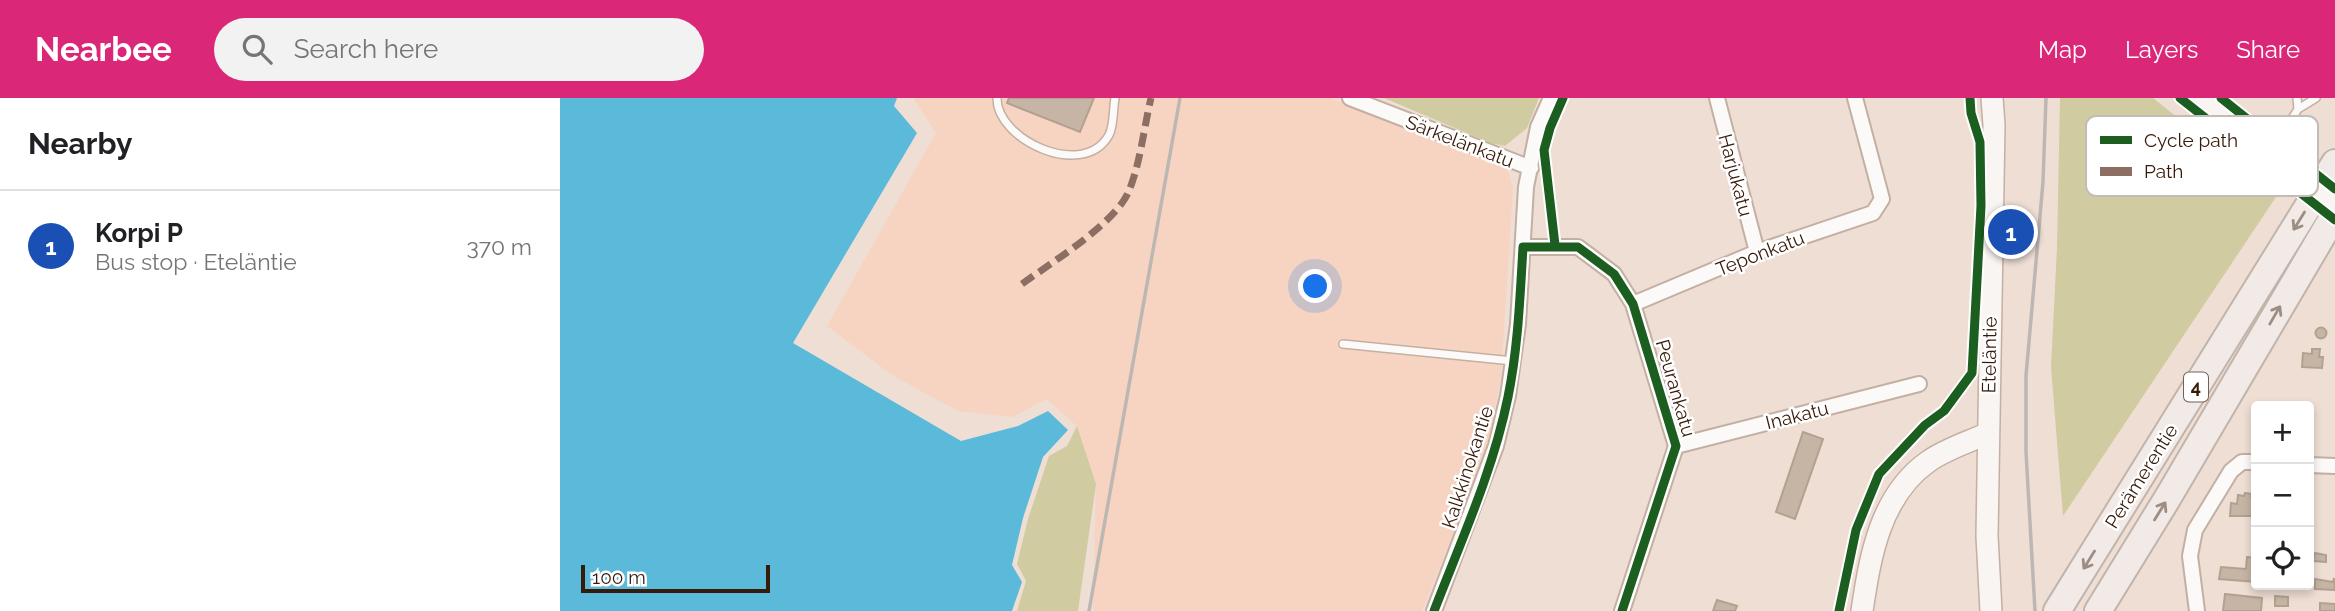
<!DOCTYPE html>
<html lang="en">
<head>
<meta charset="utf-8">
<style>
	:root { --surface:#fff; --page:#f2f2f2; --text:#202124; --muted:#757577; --line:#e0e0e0; --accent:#db2777 }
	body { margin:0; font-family:Raleway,sans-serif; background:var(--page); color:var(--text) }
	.controls { position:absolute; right:21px; bottom:21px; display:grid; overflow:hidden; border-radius:7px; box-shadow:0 4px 10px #0003 }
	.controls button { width:63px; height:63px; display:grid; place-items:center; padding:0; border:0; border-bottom:2px solid var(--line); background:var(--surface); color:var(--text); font:35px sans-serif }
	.scale { position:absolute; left:21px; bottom:18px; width:189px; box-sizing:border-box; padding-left:7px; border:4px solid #371b0a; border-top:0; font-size:19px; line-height:24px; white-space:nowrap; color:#371b0a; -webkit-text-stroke:5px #fff; paint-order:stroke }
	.you { position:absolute; left:756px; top:189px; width:24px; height:24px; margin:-18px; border:5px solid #fff; border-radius:50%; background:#1a73e8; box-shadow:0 0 0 10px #1a73e833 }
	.badge { display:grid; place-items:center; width:46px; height:46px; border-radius:50%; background:var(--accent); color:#fff; font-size:23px; font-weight:700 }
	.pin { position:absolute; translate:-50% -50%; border:4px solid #fff; box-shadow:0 2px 7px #0006 }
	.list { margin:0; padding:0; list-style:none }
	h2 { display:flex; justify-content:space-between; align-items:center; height:91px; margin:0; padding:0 28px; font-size:30px }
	h2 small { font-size:23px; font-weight:400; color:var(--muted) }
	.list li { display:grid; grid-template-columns:46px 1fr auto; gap:21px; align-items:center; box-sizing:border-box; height:112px; padding:0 28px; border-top:2px solid var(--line) }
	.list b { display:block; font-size:26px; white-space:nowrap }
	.list p { margin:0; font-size:23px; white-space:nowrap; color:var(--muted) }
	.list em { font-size:23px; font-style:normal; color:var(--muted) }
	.icon { flex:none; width:38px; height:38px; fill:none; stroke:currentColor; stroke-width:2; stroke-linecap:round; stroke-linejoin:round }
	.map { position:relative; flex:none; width:1775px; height:513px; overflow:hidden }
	header { display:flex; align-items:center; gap:42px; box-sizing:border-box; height:98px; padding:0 35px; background:var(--accent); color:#fff }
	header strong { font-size:33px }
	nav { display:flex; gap:38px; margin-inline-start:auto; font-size:24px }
	.search { width:490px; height:63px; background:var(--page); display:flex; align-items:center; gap:18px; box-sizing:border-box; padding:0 24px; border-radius:38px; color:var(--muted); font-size:26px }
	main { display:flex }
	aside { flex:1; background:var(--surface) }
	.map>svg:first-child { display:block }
	.built { fill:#f7d4c1 }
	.green { fill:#d1cba1 }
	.water { fill:#5bb9da }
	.building { fill:#c6b5a4; stroke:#b2a190; stroke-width:2 }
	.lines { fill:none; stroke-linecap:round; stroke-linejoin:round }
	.lane-casing { stroke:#c4afa3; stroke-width:10 }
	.street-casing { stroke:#c4afa3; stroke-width:18 }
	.secondary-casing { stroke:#c4afa3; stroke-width:24 }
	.highway-casing { stroke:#c2b4ab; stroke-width:30 }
	.lane { stroke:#fcfaf9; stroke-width:7 }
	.street { stroke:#fcfaf9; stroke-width:14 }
	.secondary { stroke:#f9f5f3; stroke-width:21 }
	.highway { stroke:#f1eae6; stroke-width:26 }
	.rail { stroke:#bdb7b4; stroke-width:3.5 }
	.secondary-bridge-casing { stroke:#c4afa3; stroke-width:24; stroke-linecap:butt }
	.secondary-bridge { stroke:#f9f5f3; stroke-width:21 }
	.quiet { stroke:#8d6e63; stroke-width:7; stroke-dasharray:14 7; stroke-linecap:butt }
	.cycleway-casing { stroke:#fff; stroke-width:13 }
	.cycleway { stroke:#1b5e20; stroke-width:9 }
	.oneway { stroke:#9d8d83 }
	.labels { text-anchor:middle; stroke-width:5; stroke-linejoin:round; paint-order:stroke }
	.shield { fill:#fff; stroke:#735f54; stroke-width:2 }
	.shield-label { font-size:18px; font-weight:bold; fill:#371b0a }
	.street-label { font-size:19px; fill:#371b0a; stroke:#fff }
	.key { fill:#fff; stroke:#c3bbb6; stroke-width:2 }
	.key-label { font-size:19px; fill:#371b0a }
</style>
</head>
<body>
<header>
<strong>Nearbee</strong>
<div class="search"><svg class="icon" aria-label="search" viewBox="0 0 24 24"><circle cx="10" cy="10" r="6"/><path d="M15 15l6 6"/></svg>Search here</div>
<nav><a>Map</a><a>Layers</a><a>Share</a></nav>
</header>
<main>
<aside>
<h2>Nearby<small></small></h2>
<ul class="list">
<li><span class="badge" style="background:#1a4fb4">1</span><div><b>Korpi P</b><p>Bus stop · Eteläntie</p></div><em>370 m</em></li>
</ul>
</aside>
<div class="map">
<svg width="1775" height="513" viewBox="0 0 1775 513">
	<rect width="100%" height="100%" fill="#eeded4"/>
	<!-- built -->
	<path class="built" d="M355,0h415l177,71 6,18 -12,190 -14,73 -65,161h-329l3,-126 -19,-59 -31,-27 -33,18 -55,-6 -66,-36 -65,-49 109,-193 -21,-32z"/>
	<!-- green -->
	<path class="green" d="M824,0h155l-12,30 -22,18 -15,-3z
		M1500,0h93l123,99 -213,319 -12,-149 6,-119z
		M517,328l19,58 -18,127h-61l9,-30 -9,-17 11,-45 21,-63 18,-10z"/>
	<!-- water -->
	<path class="water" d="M0,0h337l-3,8 23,27 -124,210 168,98 57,-15 30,-15 20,19 -25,27 -20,61 -11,47 10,17 -10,29h-452z"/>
	<!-- building -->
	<path class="building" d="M449,0h85l-14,34 -73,-29z
		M1755.5 235a5.5 5.5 0 1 1 11 0a5.5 5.5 0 1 1-11 0Z
		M1752,251h8l-1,8h4l-1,11 -20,-1 1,-14 9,1z
		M1243,334l20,7 -28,80 -19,-7z
		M1685,395l7,1 -1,3 5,1v18h-26l1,-13 6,1 1,-9 6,1z
		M1755,455l11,2v7l-13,-1z
		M1687,459l9,1v24l-37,-3 2,-12 25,2z
		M1774,480l1,12 -20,-1v-10l18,3z
		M1665,496l37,4 -1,13h-38z
		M1715,498l13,1v9h-13z
		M1157,502l20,6 -2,5h-22z
		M1760,505l15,1v7h-15z"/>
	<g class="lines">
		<!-- lane casing -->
		<g class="lane-casing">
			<path id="lane" d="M437,0c-1,41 86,83 112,37 5,-9 4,-26 6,-37
				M1738,11l18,-11
				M1711,54l27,-43 -1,-11
				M783,246l170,17"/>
		</g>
		<!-- street casing -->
		<g class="street-casing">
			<path id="street" d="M790,0l181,70
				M1157,0l40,154
				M963,149h55l36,27 19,30 43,142 -54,165
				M1073,206l124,-52 116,-39 9,-14 -27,-101
				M1116,348l243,-62
				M1749,367l26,1
				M874,513l62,-165 12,-50 10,-72 8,-137 12,-60 13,-29
				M1637,513l-7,-55 5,-26 36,-59 11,-9h14"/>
		</g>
		<!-- secondary casing -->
		<g class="secondary-casing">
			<path id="secondary" d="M1637,0l72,57
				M1302,513c8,-54 18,-116 67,-150 17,-12 40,-19 59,-28
				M1431,513l-4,-75 7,-411 -2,-27"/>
		</g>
		<!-- highway casing -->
		<g class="highway-casing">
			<path id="highway" d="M1497,513l278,-448
				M1538,513l69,-112 168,-285"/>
		</g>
		<!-- lane -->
		<use href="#lane" class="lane"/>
		<!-- street -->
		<use href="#street" class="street"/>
		<!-- secondary -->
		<use href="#secondary" class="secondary"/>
		<!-- highway -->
		<use href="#highway" class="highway"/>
		<!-- rail -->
		<path class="rail" d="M529,513l91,-513
			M1475,513l-9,-159v-76l17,-194 3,-84"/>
		<!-- secondary-bridge casing -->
		<g class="secondary-bridge-casing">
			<path id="secondary-bridge" d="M1709,57l66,51"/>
		</g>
		<!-- secondary-bridge -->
		<use href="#secondary-bridge" class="secondary-bridge"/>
		<!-- quiet -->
		<path class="quiet" d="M462,186c30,-22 91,-59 106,-91 12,-27 16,-66 23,-95"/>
		<!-- cycleway casing -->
		<g class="cycleway-casing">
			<path id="cycleway" d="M1620,0l155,122
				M1661,0l114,91
				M995,147l-11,-95 6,-22 13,-30
				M874,513c27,-70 59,-140 74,-214 10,-49 12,-100 15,-150h55l36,27 19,30 43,142 -54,165
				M1279,513l17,-81 23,-56 46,-49 19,-14 28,-38 9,-167 -1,-64 -9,-29 -1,-15"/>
		</g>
		<!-- cycleway -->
		<use href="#cycleway" class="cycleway"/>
	</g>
	<!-- one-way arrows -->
	<defs><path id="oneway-shaft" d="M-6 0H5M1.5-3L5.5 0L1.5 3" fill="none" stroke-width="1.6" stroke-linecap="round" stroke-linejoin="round" transform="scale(1.75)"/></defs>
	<g class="oneway">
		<use href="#oneway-shaft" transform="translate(1739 123) rotate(122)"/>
		<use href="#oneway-shaft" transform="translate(1715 217) rotate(-60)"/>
		<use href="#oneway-shaft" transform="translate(1600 413) rotate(-58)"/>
		<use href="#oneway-shaft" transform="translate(1529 462) rotate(122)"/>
	</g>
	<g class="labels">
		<!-- shield labels -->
		<rect class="shield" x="1624" y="274.5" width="24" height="29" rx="5"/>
		<g class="shield-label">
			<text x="1636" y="295">4</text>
		</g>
		<!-- street labels -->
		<g class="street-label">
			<text transform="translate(900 43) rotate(21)" y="7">Särkelänkatu</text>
			<text transform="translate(1176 77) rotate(75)" y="7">Harjukatu</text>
			<text transform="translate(1200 155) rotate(-21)" y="7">Teponkatu</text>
			<text transform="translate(1429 257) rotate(-89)" y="7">Eteläntie</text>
			<text transform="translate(1116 290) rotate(74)" y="7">Peurankatu</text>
			<text transform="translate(1237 317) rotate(-14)" y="7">Inakatu</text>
			<text transform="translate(907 369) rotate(-72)" y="7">Kalkkinokantie</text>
			<text transform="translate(1581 378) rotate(-58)" y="7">Perämerentie</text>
		</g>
	</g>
	<!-- legend -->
	<rect x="1526" y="18" width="232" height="80" rx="10" class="key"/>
	<rect x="1540" y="38" width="32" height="8" fill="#1b5e20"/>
	<rect x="1540" y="69" width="32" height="9" fill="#8d6e63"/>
	<g class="key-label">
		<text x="1584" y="49">Cycle path</text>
		<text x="1584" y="80">Path</text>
	</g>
</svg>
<div class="controls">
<button>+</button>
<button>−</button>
<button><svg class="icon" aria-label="locate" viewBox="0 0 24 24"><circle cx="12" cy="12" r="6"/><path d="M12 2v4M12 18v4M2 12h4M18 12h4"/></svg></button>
</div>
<div class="scale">100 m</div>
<div class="you"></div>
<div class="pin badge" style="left:1451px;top:134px;background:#1a4fb4">1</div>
</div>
</main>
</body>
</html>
